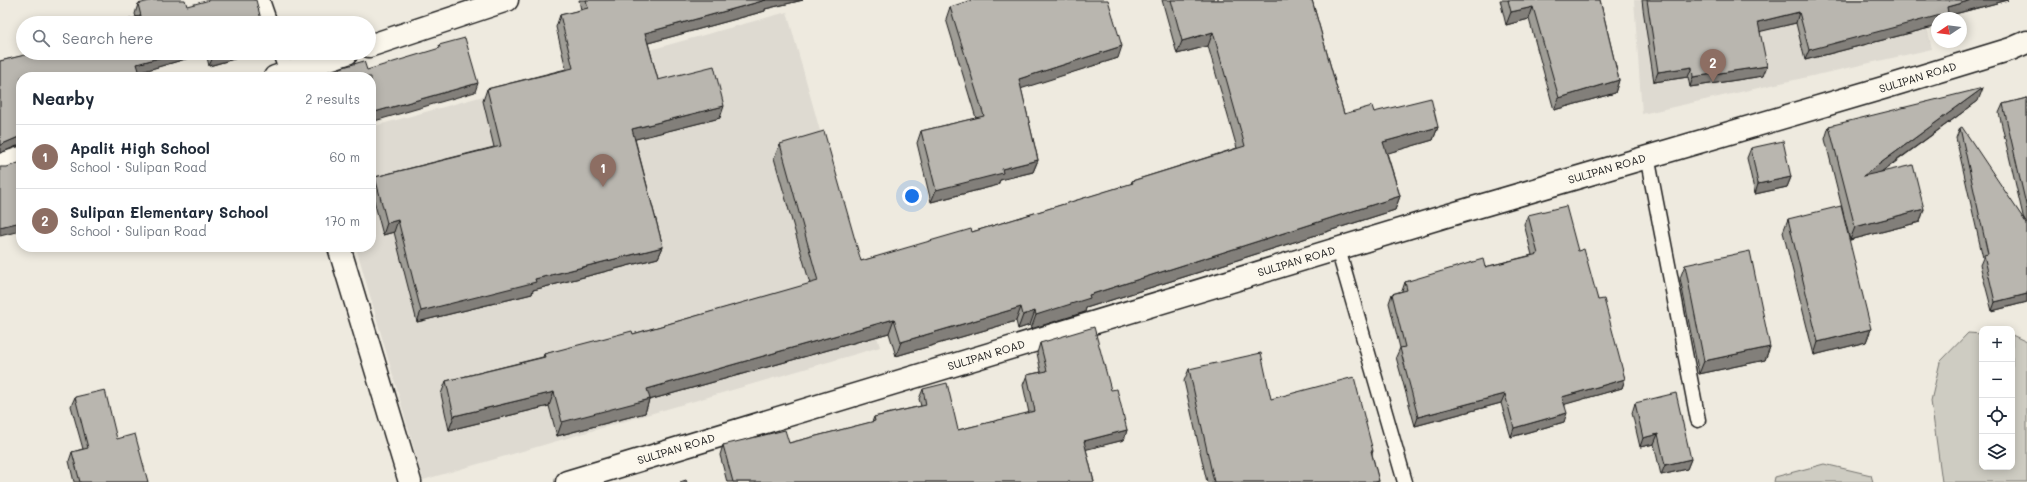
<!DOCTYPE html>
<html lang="en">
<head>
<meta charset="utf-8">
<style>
	:root { --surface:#fff; --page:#f2f2f3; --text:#1f2937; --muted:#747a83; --line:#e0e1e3; --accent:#2563eb }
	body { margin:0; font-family:Mali,sans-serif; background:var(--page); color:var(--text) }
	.controls { position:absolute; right:12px; bottom:12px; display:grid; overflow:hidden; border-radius:8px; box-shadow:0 2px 10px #0003 }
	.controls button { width:36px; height:36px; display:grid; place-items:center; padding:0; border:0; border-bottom:1px solid var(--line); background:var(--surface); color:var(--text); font:20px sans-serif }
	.compass { position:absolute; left:1931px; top:12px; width:36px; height:36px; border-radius:50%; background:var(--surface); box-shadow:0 2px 10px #0003; rotate:257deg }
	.you { position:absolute; left:912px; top:196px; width:14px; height:14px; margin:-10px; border:3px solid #fff; border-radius:50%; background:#1a73e8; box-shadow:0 0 0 6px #1a73e833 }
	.badge { display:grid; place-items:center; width:26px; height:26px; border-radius:50%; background:var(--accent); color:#fff; font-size:13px; font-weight:700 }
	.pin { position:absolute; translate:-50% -33px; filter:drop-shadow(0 1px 2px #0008) }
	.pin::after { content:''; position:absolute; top:21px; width:14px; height:12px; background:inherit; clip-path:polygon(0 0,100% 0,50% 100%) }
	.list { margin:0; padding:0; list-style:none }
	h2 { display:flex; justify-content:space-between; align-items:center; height:52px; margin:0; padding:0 16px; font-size:17px }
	h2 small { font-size:13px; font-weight:400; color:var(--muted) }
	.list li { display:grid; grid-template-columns:26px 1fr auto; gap:12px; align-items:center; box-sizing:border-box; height:64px; padding:0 16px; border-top:1px solid var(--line) }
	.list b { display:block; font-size:15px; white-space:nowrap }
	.list p { margin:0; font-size:13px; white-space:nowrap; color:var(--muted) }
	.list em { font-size:13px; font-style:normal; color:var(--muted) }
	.icon { flex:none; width:22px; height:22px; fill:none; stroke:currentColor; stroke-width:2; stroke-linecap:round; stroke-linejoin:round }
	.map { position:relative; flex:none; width:2027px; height:482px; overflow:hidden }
	.search { position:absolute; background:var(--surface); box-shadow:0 2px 10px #0003; left:16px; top:16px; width:360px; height:44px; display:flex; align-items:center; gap:10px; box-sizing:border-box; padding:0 14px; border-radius:22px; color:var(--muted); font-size:15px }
	.panel { position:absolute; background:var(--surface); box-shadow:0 2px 10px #0003; left:16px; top:72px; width:360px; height:180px; border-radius:16px }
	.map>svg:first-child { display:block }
	.built { fill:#dedad1 }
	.green { fill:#ceccc2; stroke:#75746f }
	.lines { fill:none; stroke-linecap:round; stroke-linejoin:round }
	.service-casing { stroke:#1c1c1c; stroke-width:17 }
	.minor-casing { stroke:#1c1c1c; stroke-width:25 }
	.tertiary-casing { stroke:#1c1c1c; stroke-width:25 }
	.service { stroke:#fbf7ec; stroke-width:14 }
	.minor { stroke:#fbf7ec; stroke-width:22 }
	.tertiary { stroke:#fbf7ec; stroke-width:22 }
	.wall { fill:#9f9d96; stroke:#1c1c1c }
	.shaded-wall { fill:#827f7a; stroke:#1c1c1c }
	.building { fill:#b9b6af; stroke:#1c1c1c }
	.labels { text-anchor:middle; stroke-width:3; stroke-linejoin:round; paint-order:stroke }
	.street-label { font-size:11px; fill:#1c1c1c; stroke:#fbf7ec }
</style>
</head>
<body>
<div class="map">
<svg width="2027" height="482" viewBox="0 0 2027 482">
	<rect width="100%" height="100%" fill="#eeeadf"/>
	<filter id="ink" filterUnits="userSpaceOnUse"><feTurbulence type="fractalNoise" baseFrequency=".025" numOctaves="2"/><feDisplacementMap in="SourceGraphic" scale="8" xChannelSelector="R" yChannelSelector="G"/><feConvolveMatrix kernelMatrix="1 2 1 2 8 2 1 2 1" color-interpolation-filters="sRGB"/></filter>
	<g filter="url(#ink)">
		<!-- built -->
		<path class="built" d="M1634,0h287l11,49 -290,65z
			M787,12l93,335 -457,133 -67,-233h15v-120z"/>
		<!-- green -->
		<path class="green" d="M1968,333l14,1v133h30v-132l15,7v140h-85l-11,-81 9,-39z
			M1824,464l47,11 2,7h-99l1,-5z"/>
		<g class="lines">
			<!-- service casing -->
			<g class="service-casing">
				<path id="service" d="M262,0l8,23
					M280,53l7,20
					M1647,156l51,264
					M1338,249l67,233"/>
			</g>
			<!-- minor casing -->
			<g class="minor-casing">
				<path id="minor" d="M369,46l138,-46
					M275,77l72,-24
					M0,165l21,-7
					M339,247l71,235"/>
			</g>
			<!-- tertiary casing -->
			<g class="tertiary-casing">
				<g id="tertiary">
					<path id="s1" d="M567,482l879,-266 437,-128 128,-39 16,-7"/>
				</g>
			</g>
			<!-- service -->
			<use href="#service" class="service"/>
			<!-- minor -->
			<use href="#minor" class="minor"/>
			<!-- tertiary -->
			<use href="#tertiary" class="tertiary"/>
		</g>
		<!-- wall -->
		<path class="wall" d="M579,0h224l-38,9v2l-117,32 10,37 62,38 -85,21 28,108 -5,11 -125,32 -1,4 -115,28 -23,-90 -11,3 -12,-46 4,-12 119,-30 -11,-46 4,-12 79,-20 -10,-42 4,-12 21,-5z
			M1162,0h150l32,114 30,-2 64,15 -5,13 -46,13 13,43 -5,14 -309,98 -1,4 -54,17 -1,-4 -12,4 -2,-8 -120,35 -7,-23 -240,67 -4,13 -88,23 -8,-30 -100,24 -8,-36 5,-13 97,-24 1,-3 89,-20 177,-50 -36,-126 6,-14 81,117 111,-29 159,-48 1,-3 105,-33 -29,-102 -31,8z
			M1500,0h100l19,80 -4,13 -61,17 -25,-91 -23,6z
			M1642,0h366l-61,16 -1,2h-9v8l-132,34 -9,-37 -36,8 3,45 -73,11 -2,-10 -34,5 -11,-73z
			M138,4l49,2 -51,11 -1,-3z
			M950,7l168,51 -97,30 17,72 -5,12 -33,8 -2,5 -67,17 -14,-59 4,-12 55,-13 -30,-99z
			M27,53h228l-46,13 -3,-13 -66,19 -119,5 -4,69 -17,7v-92l26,-6z
			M2027,98v204l-35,9 -12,-46 3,-7 -27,-120 4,-10 64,92 -25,-107 4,-9z
			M1978,101l-96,71 42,37 -4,13 -70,18 -25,-101 4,-13z
			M1751,148l40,29 -4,10 -32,7 -8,-36z
			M1528,215l50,36 20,49 27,79 -3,9 -57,16 -1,18 -53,15 -10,-34 -86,23 -19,-69 4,-9 -11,-45 3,-9 10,-3 3,-9 80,-15 47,-12 -8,-31z
			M1788,219l83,110 -5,13 -52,13 -31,-123z
			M1685,265l85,82 -5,13 -66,14 -19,-96z
			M1040,343l71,47 16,40 -3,10 -38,9 8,33h-367l-7,-27 3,-10 66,-2 83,-21 2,-5 47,-11 -2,-7 4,-10 35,41 71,-17 -6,-28 4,-10 14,-3 -4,-19z
			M1189,369l82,30 102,52 -1,3 7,28h-172l-23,-101z
			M75,397l42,42 31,43h-74l-5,-21 3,-9 11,-3 -12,-43z
			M1635,403l56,56 -4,10 -26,6 -7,-31 -14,3 -8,-34z"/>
		<!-- shaded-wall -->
		<path class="shaded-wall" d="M766,0h37l-38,9v2l-124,34 4,-12z
			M1972,0h36l-61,16 -1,2h-9v8l-132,34 4,-10 138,-43z
			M1533,7l-4,12 -23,6 5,-13z
			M1799,12l-3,11 -42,10 4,-11z
			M1213,32l-5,14 -31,8 5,-13z
			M1122,46l-4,12 -104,33 5,-12z
			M176,53h30l-72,21 3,-10z
			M225,53h30l-46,13 4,-9z
			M1767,66l-4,10 -73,11 3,-10z
			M1692,67l-4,10 -34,5 4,-10z
			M1619,80l-4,13 -61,17 5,-12z
			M478,83l-3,9 -104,30v-9z
			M1983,88l-5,13 -119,87 4,-12z
			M724,106l-4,12 -92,23 4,-12z
			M1438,127l-5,13 -55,16 5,-14z
			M21,136v10h-4l-17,7v-8z
			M1038,160l-5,12 -33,8 -2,5 -67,17 5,-12 66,-21z
			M1791,177l-4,10 -32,7 3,-10z
			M1400,196l-5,14 -309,98 -1,4 -54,17 5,-14 53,-20z
			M1924,209l-4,13 -70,18 5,-13z
			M398,220l-4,12 -11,3 4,-12z
			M21,221l-1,10 -20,5v-9z
			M663,247l-5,11 -125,32 -1,4 -115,28 4,-11 114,-32z
			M2027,294v8l-35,9 3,-9z
			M1021,307l-5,14 -120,35 5,-14z
			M1035,311l-5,14 -12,4 5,-14z
			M894,319l-5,14 -240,67 -4,13 -88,23 5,-14 85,-33z
			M1871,329l-5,13 -52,13 4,-13z
			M1770,347l-5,13 -66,14 5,-13z
			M1625,379l-3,9 -63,18 3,-9z
			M554,392l-5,14 -100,24 5,-14z
			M1505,394l-4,9 -86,23 3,-9z
			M1567,413l-3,9 -53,15 3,-9z
			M1127,430l-3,10 -44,11 4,-10z
			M1658,434l-4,10 -14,3 3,-9z
			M1691,459l-4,10 -26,6 4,-10z"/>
		<!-- building -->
		<path class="building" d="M153,0h32l2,6 23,-6h46l6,23h-145l24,-7 -3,-12z
			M586,0h180l-121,33 13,47 56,-14 10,40 -92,23 31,118 -128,32 1,3 -115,29 -23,-91 -11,3 -12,-46 126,-31 -14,-57 86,-21 -13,-53 28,-7z
			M972,0h136l14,46 -103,33 19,81 -36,9 1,4 -67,17 -15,-59 63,-15 -34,-109z
			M1171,0h141l32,114 28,-8 2,6 57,-14 7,29 -55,15 17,54 -311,99 1,3 -54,17 -1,-4 -12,4 -2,-8 -120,35 -7,-23 -247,70 3,10 -88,23 -8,-30 -100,24 -8,-35 99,-24 -1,-3 88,-23 1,3 185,-53 -38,-137 44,-13 37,130 110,-32 1,3 161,-49 -1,-2 113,-35 -32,-114 -31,9z
			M1508,0h92l19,80 -60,18 -26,-91 -22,5z
			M1647,0h325l-25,7 1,6 -139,37 -10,-38 -41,10 9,44 -74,11 -1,-10 -34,5z
			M465,38l13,45 -107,30v-36h-53l22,-6v-3l24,-7 3,9 73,-22 -1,-3z
			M28,53h148l-39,11 4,13h-120v59l-21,9v-84l29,-7z
			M212,53h13l-12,4z
			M1983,88l-120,88 50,-11 11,44 -69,18 -26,-101z
			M2027,98v111l-24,-105z
			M1962,127l65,97v70l-32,8 -11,-47 4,-1 -28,-126z
			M1783,141l8,36 -33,7 -7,-36z
			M21,162v60l-21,5v-60h7z
			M1566,206l12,45 6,-2 14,51 6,-1 21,80 -63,18 5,16 -53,15 -9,-34 -87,23 -18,-69 5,-1 -13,-53 15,-4 -2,-8 78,-23 2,8 53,-13 -10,-39z
			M1841,206l30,123 -53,13 -30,-123z
			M1750,251l20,96 -66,14 -19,-96z
			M1094,327l17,63 6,-1 10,41 -43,11 10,41h-361l-10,-37 62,-15 4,13 86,-22 -1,-4 52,-12 -3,-16 24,-6 11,47 77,-19 -8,-36 20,-4 -7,-28z
			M1261,353l10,46 83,-22 19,74h-2l8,30 -4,1h-161l-25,-113z
			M105,390l12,49 18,-5 13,48h-68l-8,-30 16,-4 -13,-51z
			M1676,393l15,66 -26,6 -7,-31 -15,4 -8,-35z
			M686,480l1,2h-7z"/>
	</g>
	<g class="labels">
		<!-- street labels -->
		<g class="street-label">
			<text dy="4" stroke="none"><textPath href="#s1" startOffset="1410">SULIPAN ROAD</textPath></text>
			<text dy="4" stroke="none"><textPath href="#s1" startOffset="1086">SULIPAN ROAD</textPath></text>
			<text dy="4" stroke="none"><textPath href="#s1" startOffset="762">SULIPAN ROAD</textPath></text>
			<text dy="4" stroke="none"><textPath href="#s1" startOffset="438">SULIPAN ROAD</textPath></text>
			<text dy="4" stroke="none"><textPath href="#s1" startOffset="114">SULIPAN ROAD</textPath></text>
		</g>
	</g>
</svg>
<div class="controls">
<button>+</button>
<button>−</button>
<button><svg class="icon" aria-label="locate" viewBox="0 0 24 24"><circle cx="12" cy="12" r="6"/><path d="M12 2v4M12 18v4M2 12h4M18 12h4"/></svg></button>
<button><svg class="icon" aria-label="layers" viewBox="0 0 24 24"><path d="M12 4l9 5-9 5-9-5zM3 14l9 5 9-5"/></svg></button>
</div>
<svg class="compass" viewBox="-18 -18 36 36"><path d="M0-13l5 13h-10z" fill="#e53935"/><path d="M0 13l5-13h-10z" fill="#747a83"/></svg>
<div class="you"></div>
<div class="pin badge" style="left:603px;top:187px;background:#8d6e63">1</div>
<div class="pin badge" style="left:1713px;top:82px;background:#8d6e63">2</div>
<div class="search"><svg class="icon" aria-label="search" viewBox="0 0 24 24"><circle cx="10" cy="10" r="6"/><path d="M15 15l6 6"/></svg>Search here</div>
<section class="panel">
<h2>Nearby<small>2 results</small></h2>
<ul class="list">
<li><span class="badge" style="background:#8d6e63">1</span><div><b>Apalit High School</b><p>School · Sulipan Road</p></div><em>60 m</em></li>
<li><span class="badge" style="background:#8d6e63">2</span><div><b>Sulipan Elementary School</b><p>School · Sulipan Road</p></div><em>170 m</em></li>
</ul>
</section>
</div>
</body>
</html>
